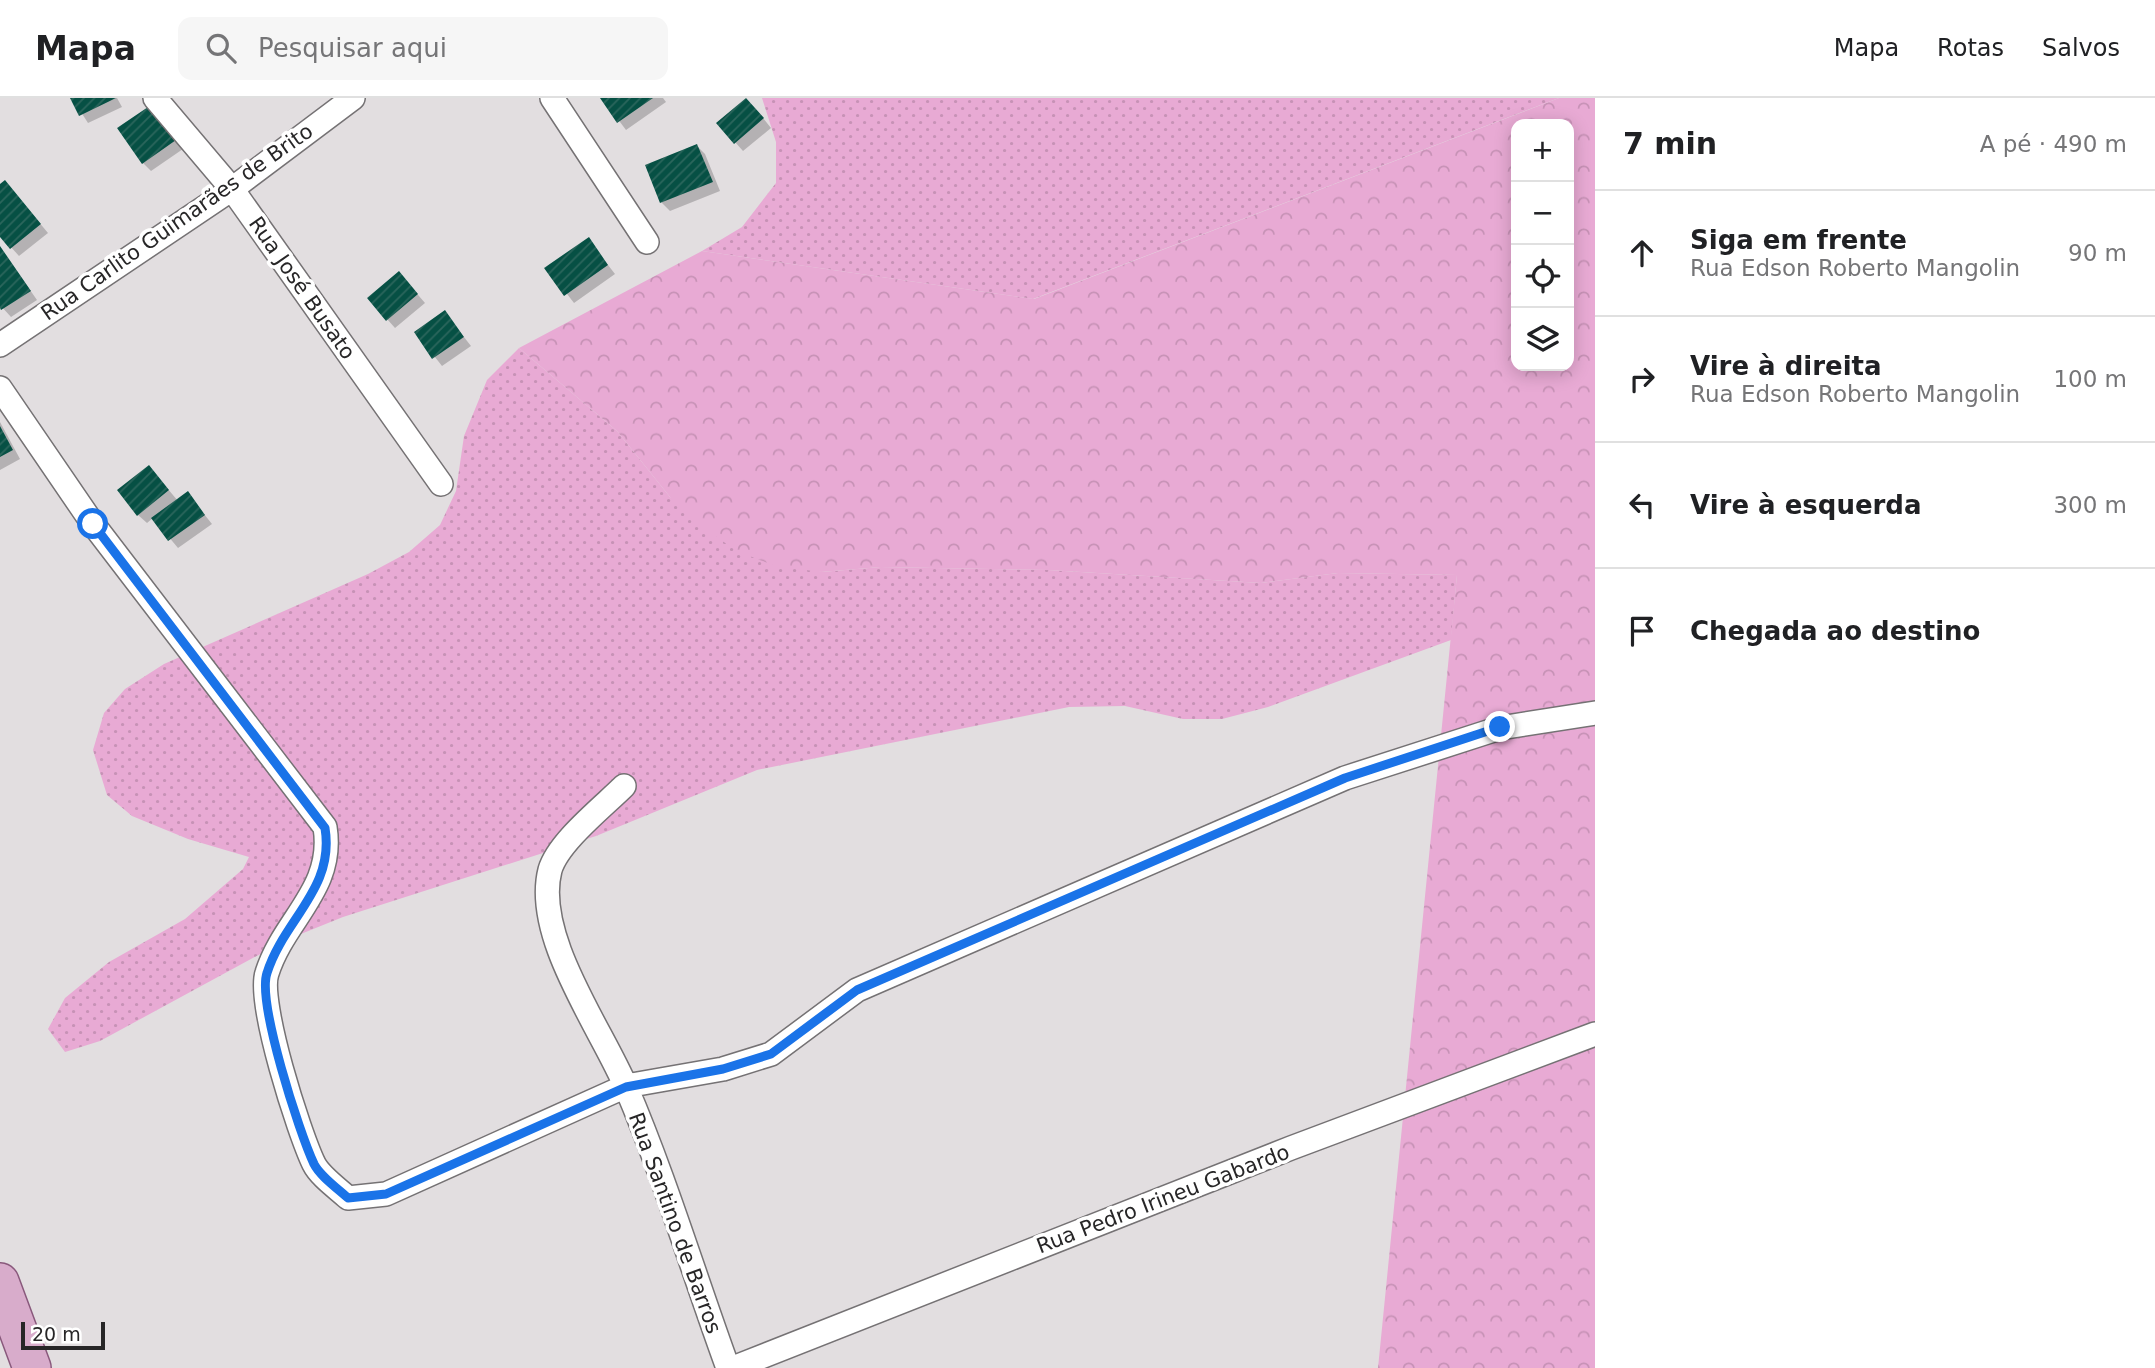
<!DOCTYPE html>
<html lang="pt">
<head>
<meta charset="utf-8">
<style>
	:root { --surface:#fff; --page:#f6f6f6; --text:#202124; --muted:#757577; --line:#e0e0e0 }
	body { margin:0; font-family:"DejaVu Sans",sans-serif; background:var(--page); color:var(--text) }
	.controls { position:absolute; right:21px; top:21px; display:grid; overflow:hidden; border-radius:14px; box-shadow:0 4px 18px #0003 }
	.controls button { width:63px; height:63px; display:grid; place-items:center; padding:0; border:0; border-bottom:2px solid var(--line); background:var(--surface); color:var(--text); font:35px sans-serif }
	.scale { position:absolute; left:21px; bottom:18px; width:84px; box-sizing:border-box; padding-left:7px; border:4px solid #272627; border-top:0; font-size:19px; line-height:24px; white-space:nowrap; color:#272627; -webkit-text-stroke:5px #fff; paint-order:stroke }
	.stop { position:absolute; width:21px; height:21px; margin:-16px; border:5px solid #1a73e8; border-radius:50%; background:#fff }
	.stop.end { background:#1a73e8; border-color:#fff; box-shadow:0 2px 7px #0008 }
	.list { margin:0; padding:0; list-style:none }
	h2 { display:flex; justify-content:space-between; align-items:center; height:91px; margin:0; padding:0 28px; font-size:30px }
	h2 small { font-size:23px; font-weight:400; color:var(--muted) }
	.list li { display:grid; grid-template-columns:46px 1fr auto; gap:21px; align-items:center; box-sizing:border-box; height:126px; padding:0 28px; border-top:2px solid var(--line) }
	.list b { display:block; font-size:26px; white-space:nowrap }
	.list p { margin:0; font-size:23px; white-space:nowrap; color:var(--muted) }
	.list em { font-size:23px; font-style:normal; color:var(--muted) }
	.icon { flex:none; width:38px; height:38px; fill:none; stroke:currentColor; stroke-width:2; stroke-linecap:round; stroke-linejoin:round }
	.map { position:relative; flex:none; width:1595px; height:1270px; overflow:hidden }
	header { display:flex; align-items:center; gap:42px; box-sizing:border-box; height:98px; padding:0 35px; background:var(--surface); border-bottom:2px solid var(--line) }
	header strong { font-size:33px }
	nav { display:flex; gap:38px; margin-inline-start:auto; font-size:24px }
	.search { width:490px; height:63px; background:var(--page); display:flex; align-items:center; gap:18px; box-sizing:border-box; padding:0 24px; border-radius:14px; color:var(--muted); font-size:26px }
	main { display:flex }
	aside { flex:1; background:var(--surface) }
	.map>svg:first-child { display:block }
	.grass { fill:url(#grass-dots) }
	.forest { fill:url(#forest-crowns); fill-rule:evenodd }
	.shadow { fill:#0003 }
	.building { fill:url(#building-hatch) }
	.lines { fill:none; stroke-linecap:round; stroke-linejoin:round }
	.minor-casing { stroke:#757274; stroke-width:26 }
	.primary-casing { stroke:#89597c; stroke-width:40 }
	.minor { stroke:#fff; stroke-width:23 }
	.primary { stroke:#d8accb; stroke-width:37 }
	.route { stroke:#1a73e8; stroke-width:9 }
	.labels { text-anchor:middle; stroke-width:7; stroke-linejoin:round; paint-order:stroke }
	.street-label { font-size:21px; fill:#272627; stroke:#fff }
</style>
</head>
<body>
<header>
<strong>Mapa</strong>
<div class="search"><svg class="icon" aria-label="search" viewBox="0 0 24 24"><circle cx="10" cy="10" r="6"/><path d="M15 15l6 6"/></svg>Pesquisar aqui</div>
<nav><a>Mapa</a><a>Rotas</a><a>Salvos</a></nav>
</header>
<main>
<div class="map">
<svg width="1595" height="1270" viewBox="0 0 1595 1270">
	<defs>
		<pattern id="grass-dots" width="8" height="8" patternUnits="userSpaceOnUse" patternTransform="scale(1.75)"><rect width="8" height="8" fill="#e8aad4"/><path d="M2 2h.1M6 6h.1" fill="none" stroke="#c792b6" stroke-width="1.8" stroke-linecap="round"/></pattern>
		<pattern id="forest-crowns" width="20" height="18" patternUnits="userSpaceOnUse" patternTransform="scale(1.75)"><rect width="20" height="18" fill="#e8aad4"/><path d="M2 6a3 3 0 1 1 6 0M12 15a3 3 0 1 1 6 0" fill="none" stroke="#c792b6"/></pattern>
		<pattern id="building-hatch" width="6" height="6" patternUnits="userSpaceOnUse" patternTransform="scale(1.75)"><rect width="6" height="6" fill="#065044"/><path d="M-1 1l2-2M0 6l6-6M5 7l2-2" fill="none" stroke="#2b665c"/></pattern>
	</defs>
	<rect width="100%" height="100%" fill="#e2dee0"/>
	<!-- grass -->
	<path class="grass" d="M762,0h797l-526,201 -331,-48 40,-24 34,-44v-41z
		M519,250l98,83 53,66 151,75 60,-5 167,3 213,13 77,-10 119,2 -6,65 -183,67 -46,12h-39l-58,-13 -56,1 -312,63 -161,66 -253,81 -57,23 -186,101 -35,11 -17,-23 17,-31 44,-36 76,-43 58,-50 6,-12 -61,-18 -56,-23 -25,-21 -14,-45 11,-37 21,-24 39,-25 204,-90 41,-22 31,-27 16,-34 8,-55 23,-56z"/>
	<!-- forest -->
	<path class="forest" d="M1559,0h36v1270h-217l79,-793 -119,-2 -77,10 -213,-13 -167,-3 -60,5 -46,-6 -38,-15 -35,-24 -32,-30 -53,-66 -98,-83 183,-97 332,48zM1516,26h53v242h-53z"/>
	<!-- shadow -->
	<path class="shadow" d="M72,0h45l5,9 -34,16z
		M602,0h61l3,4 -40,28z
		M755,10l16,20 -28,23 -8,-9z
		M159,17l24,34 -32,22 -8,-8z
		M697,48l8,8 15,37 -50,20 -8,-8 -15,-37z
		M0,88l13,5 35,42 -29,23 -19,-21z
		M588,141l27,35 -41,29 -27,-35z
		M0,149l37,53 -26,17 -11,-12z
		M407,184l18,21 -30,25 -8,-9z
		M445,215l26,33 -29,20 -26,-33z
		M0,324l20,37 -20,11z
		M157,378l21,25 10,-7 24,30 -34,24 -25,-30 -6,5 -9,-8z"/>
	<!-- building -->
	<path class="building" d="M70,0h46l-37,18z
		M600,0h53l-36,25z
		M746,0l18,20 -30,26 -18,-21z
		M151,7l25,35 -34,24 -25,-36z
		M697,46l16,38 -53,21 -15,-38z
		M5,82l36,44 -31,25 -10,-12v-53z
		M589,139l19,28 -44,31 -20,-28z
		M0,148l31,45 -30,19 -1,-2z
		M399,173l19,23 -32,27 -19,-23z
		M445,212l19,27 -32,22 -18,-27z
		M0,328l13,24 -13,7z
		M149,367l20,25 -32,26 -20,-26z
		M188,393l17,24 -37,26 -17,-23z"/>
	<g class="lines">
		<!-- minor casing -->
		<g class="minor-casing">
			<path id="minor" d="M155,0l77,91 209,295
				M552,0l95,144
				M0,247l232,-156 121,-91
				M0,290l93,136 232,303c10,62 -41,92 -58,146 -10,29 32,160 47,191 6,12 23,24 34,34l38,-4 240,-108 97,-17 48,-15 86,-64 488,-212 155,-50 95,-15
				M624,688c-20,20 -66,56 -74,84 -17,66 51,158 76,217 39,91 68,188 102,281
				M733,1270l558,-220 304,-114"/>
		</g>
		<!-- primary casing -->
		<g class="primary-casing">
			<path id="primary" d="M0,1184l32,86"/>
		</g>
		<!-- minor -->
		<use href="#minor" class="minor"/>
		<!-- primary -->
		<use href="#primary" class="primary"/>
	</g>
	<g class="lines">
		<!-- route -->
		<path class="route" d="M93,426l232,304c10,61 -41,91 -58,145 -10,29 32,159 47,191 6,12 23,24 34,34l38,-4 240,-107 97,-18 48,-15 86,-64 488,-212 155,-51"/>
	</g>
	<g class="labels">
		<!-- street labels -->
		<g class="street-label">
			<text transform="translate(177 124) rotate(-35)" y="7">Rua Carlito Guimarães de Brito</text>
			<text transform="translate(302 190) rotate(55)" y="7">Rua José Busato</text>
			<text transform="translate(1163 1101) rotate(-21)" y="7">Rua Pedro Irineu Gabardo</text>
			<text transform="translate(675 1125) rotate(70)" y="7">Rua Santino de Barros</text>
		</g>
	</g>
</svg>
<div class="controls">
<button>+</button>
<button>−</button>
<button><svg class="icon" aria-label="locate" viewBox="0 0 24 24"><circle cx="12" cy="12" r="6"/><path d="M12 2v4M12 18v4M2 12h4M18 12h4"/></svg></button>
<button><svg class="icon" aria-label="layers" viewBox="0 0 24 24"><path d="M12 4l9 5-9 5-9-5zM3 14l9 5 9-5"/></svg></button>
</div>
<div class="scale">20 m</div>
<div class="stop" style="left:93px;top:426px"></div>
<div class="stop end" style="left:1500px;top:629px"></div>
</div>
<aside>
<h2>7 min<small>A pé · 490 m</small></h2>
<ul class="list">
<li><svg class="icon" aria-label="ahead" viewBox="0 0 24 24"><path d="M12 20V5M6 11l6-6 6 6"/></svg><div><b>Siga em frente</b><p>Rua Edson Roberto Mangolin</p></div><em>90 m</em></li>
<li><svg class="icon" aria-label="right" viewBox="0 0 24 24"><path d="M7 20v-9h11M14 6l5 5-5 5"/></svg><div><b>Vire à direita</b><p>Rua Edson Roberto Mangolin</p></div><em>100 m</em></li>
<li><svg class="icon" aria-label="left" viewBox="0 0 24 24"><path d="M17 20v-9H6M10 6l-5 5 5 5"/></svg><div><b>Vire à esquerda</b></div><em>300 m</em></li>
<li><svg class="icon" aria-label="arrive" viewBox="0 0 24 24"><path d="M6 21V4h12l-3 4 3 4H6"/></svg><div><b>Chegada ao destino</b></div></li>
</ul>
</aside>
</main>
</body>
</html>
